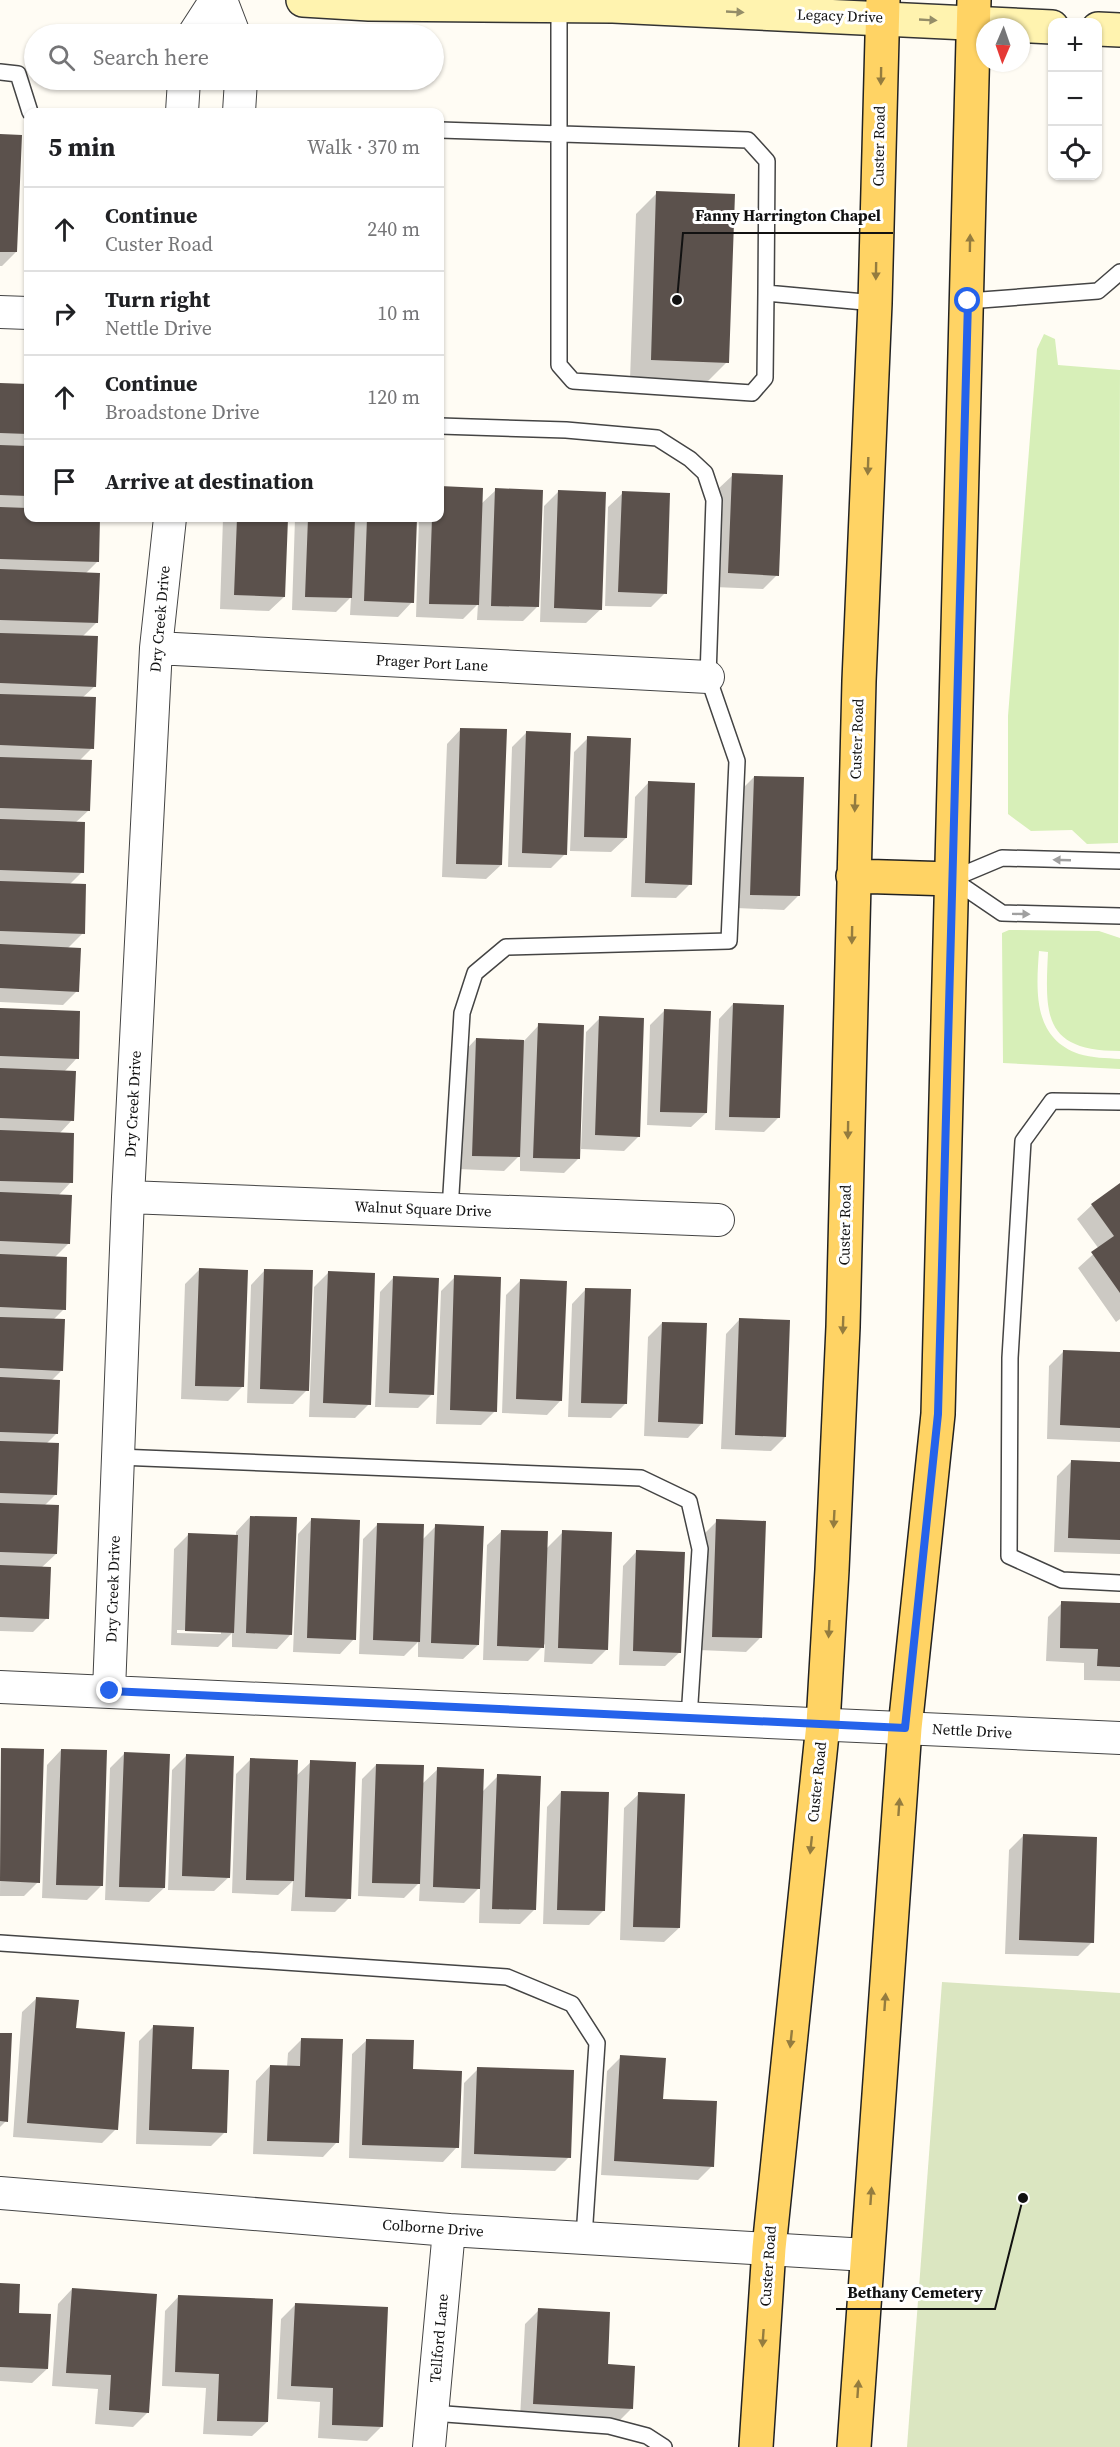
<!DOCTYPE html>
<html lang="en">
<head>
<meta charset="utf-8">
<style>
	:root { --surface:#fff; --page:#f2f2f2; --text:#202124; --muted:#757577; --line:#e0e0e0 }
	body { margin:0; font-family:"Source Serif 4",serif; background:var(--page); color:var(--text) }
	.controls { position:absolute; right:18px; top:18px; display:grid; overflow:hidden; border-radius:12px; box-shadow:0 2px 4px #0004 }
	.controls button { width:54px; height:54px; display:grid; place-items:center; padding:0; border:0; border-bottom:2px solid var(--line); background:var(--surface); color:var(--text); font:30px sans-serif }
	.compass { position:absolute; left:976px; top:18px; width:54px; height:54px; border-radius:50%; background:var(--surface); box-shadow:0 2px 4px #0004; rotate:182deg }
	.stop { position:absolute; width:18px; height:18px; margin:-14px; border:4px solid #2563eb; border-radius:50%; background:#fff }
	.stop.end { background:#2563eb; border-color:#fff; box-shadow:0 2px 6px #0008 }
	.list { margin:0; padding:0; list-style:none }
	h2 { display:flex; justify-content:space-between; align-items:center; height:78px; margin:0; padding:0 24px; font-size:26px }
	h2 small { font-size:20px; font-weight:400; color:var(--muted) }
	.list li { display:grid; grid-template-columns:39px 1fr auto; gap:18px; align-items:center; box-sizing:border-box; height:84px; padding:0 24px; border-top:2px solid var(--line) }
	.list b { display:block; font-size:22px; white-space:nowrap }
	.list p { margin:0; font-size:20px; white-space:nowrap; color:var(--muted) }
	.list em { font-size:20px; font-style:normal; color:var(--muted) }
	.icon { flex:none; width:33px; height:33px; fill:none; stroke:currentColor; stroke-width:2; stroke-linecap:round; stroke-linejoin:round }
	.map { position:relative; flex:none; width:1120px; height:2447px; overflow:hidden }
	.search { position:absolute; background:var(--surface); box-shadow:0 2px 4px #0004; left:24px; top:24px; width:420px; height:66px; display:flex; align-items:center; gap:15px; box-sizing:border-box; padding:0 21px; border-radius:33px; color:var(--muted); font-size:22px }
	.panel { position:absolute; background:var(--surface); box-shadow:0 2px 4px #0004; left:24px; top:108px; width:420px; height:414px; border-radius:12px }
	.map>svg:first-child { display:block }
	.green { fill:#d7efb8 }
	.cemetery { fill:#dbe6c1 }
	.shadow { fill:#0003; fill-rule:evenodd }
	.building { fill:#5b514c }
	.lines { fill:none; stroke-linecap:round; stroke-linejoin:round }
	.lane-casing { stroke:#444; stroke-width:18 }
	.street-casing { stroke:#444; stroke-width:34 }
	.secondary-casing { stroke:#333; stroke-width:36 }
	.primary-casing { stroke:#222; stroke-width:36 }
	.lane { stroke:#fff; stroke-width:15 }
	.street { stroke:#fff; stroke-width:32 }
	.secondary { stroke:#fff3af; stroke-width:33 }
	.primary { stroke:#ffd364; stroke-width:33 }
	.oneway { fill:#948d68 }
	.oneway2 { fill:#947c3f }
	.oneway3 { fill:#a0a0a0 }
	.route { stroke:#2563eb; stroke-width:8 }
	.labels { text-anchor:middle; stroke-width:6; stroke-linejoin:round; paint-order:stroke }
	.street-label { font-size:15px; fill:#111; stroke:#fff }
	.leader { fill:none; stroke:#111; stroke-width:2 }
	.callout-dot { fill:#111; stroke:#fff; stroke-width:2 }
	.callout-label { font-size:16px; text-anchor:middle; font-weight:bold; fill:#111; stroke:#fff; stroke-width:6; stroke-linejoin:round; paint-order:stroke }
</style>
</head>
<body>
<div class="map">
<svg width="1120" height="2447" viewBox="0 0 1120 2447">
	<rect width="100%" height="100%" fill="#fffcf4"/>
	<!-- green -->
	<path class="green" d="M1044,334l11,5 3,26 62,5 -2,473 -31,1 -15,-14 -41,1 -23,-17v-98l29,-367z
		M1009,930l90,1 21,7v113c-77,0 -75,-36 -72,-99l-9,-1c-3,41 -6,87 40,103 13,4 27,4 41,5v10l-117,-6 -1,-130z"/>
	<!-- cemetery -->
	<path class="cemetery" d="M942,1982l178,11v454h-213z"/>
	<!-- shadow -->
	<path class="shadow" d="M0,135l16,117 -14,14h-2z
		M657,193l70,169 -21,21 -76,-3 6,-166z
		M0,384l28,1v133h71l-2,44 -12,12 12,48 -15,15 13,49 -13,12 10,50 -13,13 10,49 -14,13 7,49 -13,13 14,48 -16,16 10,42 -14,14 -63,-3z
		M733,475l44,100 -14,14 -49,-2 4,-98z
		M440,488l41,1v15l15,-14 41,117 -14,14 -46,-1 1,-16 -15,15 -47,-2 3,-99h21z
		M558,492l43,117 -15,14 -46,-1 4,-116z
		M623,493l42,100 -14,14 -46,-1 3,-99z
		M223,518h63l-2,79 -15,14 -49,-2z
		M295,518h120l-3,84 -14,15 -48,-2 1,-18 -15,15 -44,-2z
		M461,729l40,136 -15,14 -44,-2 5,-133z
		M526,733l39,121 -14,14 -43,-1 4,-120z
		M588,738l38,100 -15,14 -41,-1 4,-99z
		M754,777l44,119 -14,14 -48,-2 4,-117z
		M649,782l41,102 -14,14 -45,-1 4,-100z
		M733,1004l45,114 -14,14 -49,-2 4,-111z
		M0,1010l77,48 -13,14 8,48 -13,14 12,48 -13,14 11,47 -15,15 10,51 -11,11 9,50 -11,11 6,52 -11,11 10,50 -12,12 12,48 -15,14 6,50 -14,14 -33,-1z
		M664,1011l42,102 -15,14 -44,-2 3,-100z
		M600,1018l39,118 -15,15 -43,-2 5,-117z
		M539,1025l39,134 -14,14 -44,-2v-16l-16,16 -46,-2 4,-115 14,-15 48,2z
		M1120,1185v134l-4,3 -38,-54 21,-19 -22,-30 15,-14z
		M200,1269l42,118 -14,14 -47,-2 4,-115z
		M265,1270l42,120 -14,14 -46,-1 4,-118z
		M328,1273l41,131 -14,14 -46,-1 5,-130z
		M394,1277l38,117 -14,14 -43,-1 5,-115z
		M455,1277l40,134 -14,14 -45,-1 5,-133z
		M520,1281l41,119 -14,15 -45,-2 4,-118z
		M586,1289l39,115 -14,14 -43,-1 4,-113z
		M740,1319l45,118 -14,14 -50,-2 5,-115z
		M662,1323l40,100 -14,15 -44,-2 4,-99z
		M1064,1351l56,2v89l-73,-3 2,-73z
		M1071,1462l49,1v91l-66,-2 3,-76z
		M250,1517l41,117 -14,15 -45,-2v-14l-14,14 -47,-2 3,-96 15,-15 47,2v-4zM177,1630l44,1v3l-44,-1z
		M312,1519l42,120 -14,15 -47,-2 5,-118z
		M717,1521l43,117 -14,14 -47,-2 4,-115z
		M378,1524l44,16 14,-14 42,119 -15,14 -45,-2v-15l-14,14 -45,-2 4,-115z
		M502,1531l44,18 17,-17 44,117 -15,15 -48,-2 1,-18 -17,17 -45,-1 4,-115z
		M637,1551l43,101 -15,14 -46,-1 4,-99z
		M1062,1603l58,2v76l-36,-1v-17l-38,-2 2,-44z
		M1,1749l37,133 -14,14h-24z
		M61,1750l40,136 -14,14 -45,-2 5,-133z
		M124,1754l40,134 -15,14 -44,-2 5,-132z
		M186,1756l43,121 -15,14 -46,-1 4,-120z
		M251,1759l45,17 15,-14 38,136 -14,14 -44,-1 2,-30 -15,14 -46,-2 4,-119z
		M376,1765l46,19 16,-15 44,23 16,-16 36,134 -14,14 -41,-1 1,-36 -16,16 -45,-2 1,-19 -16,16 -46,-2 4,-117z
		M561,1792l42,119 -14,14 -46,-1 4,-117z
		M639,1794l40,134 -15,14 -44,-2 4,-132z
		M1023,1836l69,106 -14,14 -73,-2 4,-104z
		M37,1998l38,32 41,99 -14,14 -89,-6 9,-125z
		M153,2027l38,43 34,62 -14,14 -75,-2 3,-103z
		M0,2034l6,87 -6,6z
		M302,2039l35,103 -14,15 -70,-3 3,-73 14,-15 17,1 1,-14z
		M367,2040l45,31 45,76 -14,15 -94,-4 3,-104z
		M621,2057l41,43 50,66 -14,14 -97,-5 6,-104z
		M478,2069l91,88 -14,14 -94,-3 3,-85z
		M0,2284l47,85 -15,14 -32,-2z
		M72,2289l76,123 -15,15 -38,-3 3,-35 -46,-3 6,-82z
		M179,2296l88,126 -15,14 -49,-2 3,-46 -44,-2 3,-75z
		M295,2305l87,121 -15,15 -49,-3 2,-36 -43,-3 4,-80z
		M539,2310l67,56 25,43 -14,14 -97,-5 5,-94z"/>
	<!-- building -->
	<path class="building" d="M0,134l22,1 -5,117h-17z
		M656,191l79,3 -6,169 -78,-3z
		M0,383l28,1v50l-28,-1z
		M0,445l28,1v50l-28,-1z
		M732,473l51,2 -4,101 -51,-3z
		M440,486l43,2 -4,117 -50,-1 3,-86h8z
		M495,488l48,2 -4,117 -48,-1z
		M558,490l48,2 -4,118 -48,-2z
		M622,491l48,2 -3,101 -49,-2z
		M0,507l28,1v10h72l-1,44 -99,-3z
		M237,518h51l-3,79 -51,-2z
		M308,518h47l-3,80 -47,-1z
		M367,518h50l-3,85 -50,-2z
		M0,569l100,4 -2,50 -98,-3z
		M0,633l98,3 -2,51 -96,-4z
		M0,694l96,3 -2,52 -94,-4z
		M460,728l47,1 -5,136 -46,-1z
		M526,731l45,2 -4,122 -45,-2z
		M587,736l44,2 -4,100 -43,-1z
		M0,757l92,3 -2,51 -90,-3z
		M754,776l50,1 -4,119 -50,-1z
		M648,781l47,2 -3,102 -47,-2z
		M0,819l85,3 -1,51 -84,-3z
		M0,881l86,3 -1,50 -85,-3z
		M0,944l81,4 -2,44 -79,-4z
		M733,1003l51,2 -4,113 -51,-1z
		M0,1008l80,3 -1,48 -79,-3z
		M664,1009l47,2 -4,102 -47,-1z
		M599,1016l45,2 -4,119 -45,-2z
		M538,1023l46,2 -4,134 -47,-1z
		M476,1038l48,2 -4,117 -48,-1z
		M0,1068l76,3 -2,50 -74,-3z
		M0,1130l74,3 -1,50 -73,-2z
		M1120,1183v110l-29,-41 23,-16 -23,-32z
		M0,1192l72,3 -2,49 -70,-3z
		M0,1254l67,3 -1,53 -66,-3z
		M199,1268l49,2 -4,117 -49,-1z
		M264,1269l49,1 -4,121 -49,-2z
		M328,1271l47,2 -4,132 -48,-2z
		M454,1275l47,2 -4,135 -47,-2z
		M393,1276l46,2 -5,117 -45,-2z
		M520,1279l47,2 -5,120 -46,-2z
		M585,1288l46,1 -4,115 -46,-1z
		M0,1317l65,2 -2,52 -63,-3z
		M739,1318l51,2 -4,117 -51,-2z
		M662,1322l45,1 -4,101 -45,-2z
		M1063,1350l57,2v76l-60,-3z
		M0,1377l60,3 -2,54 -58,-2z
		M0,1441l59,2 -2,52 -57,-2z
		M1071,1460l49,2v78l-52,-2z
		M0,1503l59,2 -2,49 -57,-2z
		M250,1516l47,1 -5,118 -46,-2z
		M311,1518l49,2 -4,120 -49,-2z
		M716,1519l50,2 -4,117 -50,-1z
		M377,1523l47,1 -4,118 -47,-2z
		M435,1524l49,2 -5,119 -48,-2z
		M501,1530l47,1 -4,117 -47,-2z
		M562,1530l50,2 -4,118 -50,-2z
		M188,1533l50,2 -4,98 -49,-2z
		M636,1550l49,2 -4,101 -48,-2z
		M0,1565l51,2 -2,52 -49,-2z
		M1061,1601l59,2v64l-23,-1 1,-17 -38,-1z
		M1,1748l43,1 -4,134 -40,-2z
		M61,1749l46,1 -4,136 -47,-1z
		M124,1752l46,2 -5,134 -46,-1z
		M186,1754l48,2 -4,122 -48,-2z
		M250,1758l48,2 -4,121 -48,-1z
		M310,1760l46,2 -5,137 -46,-2z
		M376,1764l48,1 -4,119 -48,-1z
		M437,1767l47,2 -4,120 -47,-2z
		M497,1774l44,2 -5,134 -44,-1z
		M561,1791l48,1 -4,119 -48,-1z
		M638,1792l47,2 -5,134 -47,-1z
		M1023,1834l74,3 -3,106 -75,-3z
		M36,1997l43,3 -3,28 49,4 -7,98 -91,-7z
		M153,2025l41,2 -2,42 37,1 -2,63 -78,-3z
		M0,2033h12l-4,89 -8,-1z
		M301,2038l42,1 -4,104 -72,-2 3,-76 30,1z
		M366,2039l48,1 -1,29 49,2 -3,77 -97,-3z
		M620,2055l46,3 -3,41 54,2 -3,66 -100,-6z
		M477,2067l97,3 -3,88 -97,-4z
		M0,2283l20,1 -1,29 32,1 -3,55 -48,-2z
		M72,2288l85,6 -8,119 -40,-3 2,-35 -45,-2z
		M178,2295l95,4 -5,123 -51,-1 2,-47 -44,-2z
		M295,2303l93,4 -5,120 -51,-2 1,-37 -42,-2z
		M538,2308l72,4 -2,52 27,2 -2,43 -100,-5z"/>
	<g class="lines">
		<!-- lane casing -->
		<g class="lane-casing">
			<path id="lane" d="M559,6v359l14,16 179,12 13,-15 1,-85
				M0,72l18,2 12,38
				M440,130l308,10 19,21 -1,132 109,10
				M968,301l130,-10 22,-19
				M440,426l126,4 91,8 33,21 15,14 9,27 -6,177 29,84 -8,180 -223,6 -31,26 -13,40 -12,197
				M952,879l50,34 118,3
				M952,879l50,-21 118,3
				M1120,1102l-68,-1 -29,40 -13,217 -1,198 53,24 58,3
				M118,1457l523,21 48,23 11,48 -11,169
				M0,1943l507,34 65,27 25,39 -13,194
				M432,2413l177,13 38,10 17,11"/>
		</g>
		<!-- street casing -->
		<g class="street-casing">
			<path id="street" d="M221,0l13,34
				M194,34l22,-34
				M182,112l2,-32
				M239,112l2,-32
				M0,312l28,1
				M156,648l552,29
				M128,1197l590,23
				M0,1687l1120,51
				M109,1691l19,-494 28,-549 14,-130
				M0,2193l449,37 418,25
				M429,2447l20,-217"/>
		</g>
		<!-- secondary casing -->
		<g class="secondary-casing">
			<path id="secondary" d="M303,0l66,4 244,2 439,21
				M1098,29l22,1"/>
		</g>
		<!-- primary casing -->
		<g class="primary-casing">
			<path id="primary" d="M853,876l99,3
				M756,2447l13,-199 54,-524 9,-154 11,-243 16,-646 16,-378 8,-303
				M854,2447l51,-719 33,-314 36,-1414"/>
		</g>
		<!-- lane -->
		<use href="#lane" class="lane"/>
		<!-- street -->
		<use href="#street" class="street"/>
		<!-- secondary -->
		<use href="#secondary" class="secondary"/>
		<!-- primary -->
		<use href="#primary" class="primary"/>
	</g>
	<!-- one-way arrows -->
	<defs><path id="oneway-solid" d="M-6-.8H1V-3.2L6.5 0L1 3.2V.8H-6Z" transform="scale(1.5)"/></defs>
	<g class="oneway">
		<use href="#oneway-solid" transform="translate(735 12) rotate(3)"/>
		<use href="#oneway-solid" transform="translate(928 20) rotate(3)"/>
	</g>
	<g class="oneway2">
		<use href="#oneway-solid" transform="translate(881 76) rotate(91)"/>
		<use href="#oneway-solid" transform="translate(970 243) rotate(-89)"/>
		<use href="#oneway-solid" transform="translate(876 271) rotate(91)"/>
		<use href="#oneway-solid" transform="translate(868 466) rotate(92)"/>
		<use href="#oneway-solid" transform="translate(855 803) rotate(92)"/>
		<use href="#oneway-solid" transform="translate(852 935) rotate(91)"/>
		<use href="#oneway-solid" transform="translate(848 1130) rotate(91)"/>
		<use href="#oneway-solid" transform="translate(843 1325) rotate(92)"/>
		<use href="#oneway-solid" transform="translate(834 1519) rotate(93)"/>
		<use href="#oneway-solid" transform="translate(829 1629) rotate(93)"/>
		<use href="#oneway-solid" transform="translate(899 1807) rotate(-86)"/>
		<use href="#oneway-solid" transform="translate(811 1845) rotate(96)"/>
		<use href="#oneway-solid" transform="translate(885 2002) rotate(-86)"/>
		<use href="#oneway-solid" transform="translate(791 2039) rotate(96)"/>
		<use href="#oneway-solid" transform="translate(871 2196) rotate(-86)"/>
		<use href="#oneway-solid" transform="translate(763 2338) rotate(94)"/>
		<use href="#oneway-solid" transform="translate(858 2389) rotate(-86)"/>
	</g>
	<g class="oneway3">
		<use href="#oneway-solid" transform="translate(1062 860) rotate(-178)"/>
		<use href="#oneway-solid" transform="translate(1021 914) rotate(1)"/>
	</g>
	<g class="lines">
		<!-- route -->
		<path class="route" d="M110,1691l795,37 33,-314 30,-1113"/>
	</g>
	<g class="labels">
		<!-- street labels -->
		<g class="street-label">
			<text transform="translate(840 16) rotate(2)" y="5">Legacy Drive</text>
			<text transform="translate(879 146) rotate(-89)" y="5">Custer Road</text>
			<text transform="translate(160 619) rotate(-85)" y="5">Dry Creek Drive</text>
			<text transform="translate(432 663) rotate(3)" y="5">Prager Port Lane</text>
			<text transform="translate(857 739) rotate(-88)" y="5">Custer Road</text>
			<text transform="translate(133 1104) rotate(-87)" y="5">Dry Creek Drive</text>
			<text transform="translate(423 1209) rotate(2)" y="5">Walnut Square Drive</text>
			<text transform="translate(845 1225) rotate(-89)" y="5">Custer Road</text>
			<text transform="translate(113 1589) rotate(-88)" y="5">Dry Creek Drive</text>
			<text transform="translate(972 1731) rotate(3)" y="5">Nettle Drive</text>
			<text transform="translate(817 1782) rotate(-84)" y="5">Custer Road</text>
			<text transform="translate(433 2228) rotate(4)" y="5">Colborne Drive</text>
			<text transform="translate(768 2266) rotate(-86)" y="5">Custer Road</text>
			<text transform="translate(439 2338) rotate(-85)" y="5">Tellford Lane</text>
		</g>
	</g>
	<!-- callouts -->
	<path class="leader" d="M677 300L683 233H893M1023 2198L995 2309H836"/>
	<g class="callout-dot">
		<circle cx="677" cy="300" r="6"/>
		<circle cx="1023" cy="2198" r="6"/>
	</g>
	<g class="callout-label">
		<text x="788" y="221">Fanny Harrington Chapel</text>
		<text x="915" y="2298">Bethany Cemetery</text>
	</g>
</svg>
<div class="controls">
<button>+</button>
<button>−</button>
<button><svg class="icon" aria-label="locate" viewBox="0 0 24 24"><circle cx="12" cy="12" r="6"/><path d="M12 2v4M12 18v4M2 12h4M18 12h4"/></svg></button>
</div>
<svg class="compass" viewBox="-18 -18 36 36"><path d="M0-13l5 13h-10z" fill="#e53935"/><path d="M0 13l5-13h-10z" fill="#757577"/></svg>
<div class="stop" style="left:968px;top:301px"></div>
<div class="stop end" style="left:110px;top:1691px"></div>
<div class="search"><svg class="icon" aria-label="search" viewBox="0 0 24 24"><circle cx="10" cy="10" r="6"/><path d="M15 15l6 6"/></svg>Search here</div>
<section class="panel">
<h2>5 min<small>Walk · 370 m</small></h2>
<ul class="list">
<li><svg class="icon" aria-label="ahead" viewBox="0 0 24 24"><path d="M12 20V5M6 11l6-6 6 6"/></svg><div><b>Continue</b><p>Custer Road</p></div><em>240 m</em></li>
<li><svg class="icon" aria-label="right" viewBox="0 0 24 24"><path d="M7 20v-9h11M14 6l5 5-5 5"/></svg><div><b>Turn right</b><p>Nettle Drive</p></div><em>10 m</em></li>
<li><svg class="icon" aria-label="ahead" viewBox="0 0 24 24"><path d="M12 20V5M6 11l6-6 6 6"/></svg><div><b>Continue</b><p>Broadstone Drive</p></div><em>120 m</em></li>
<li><svg class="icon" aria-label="arrive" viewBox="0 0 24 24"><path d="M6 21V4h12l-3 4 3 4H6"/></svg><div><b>Arrive at destination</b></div></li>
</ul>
</section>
</div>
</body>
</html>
